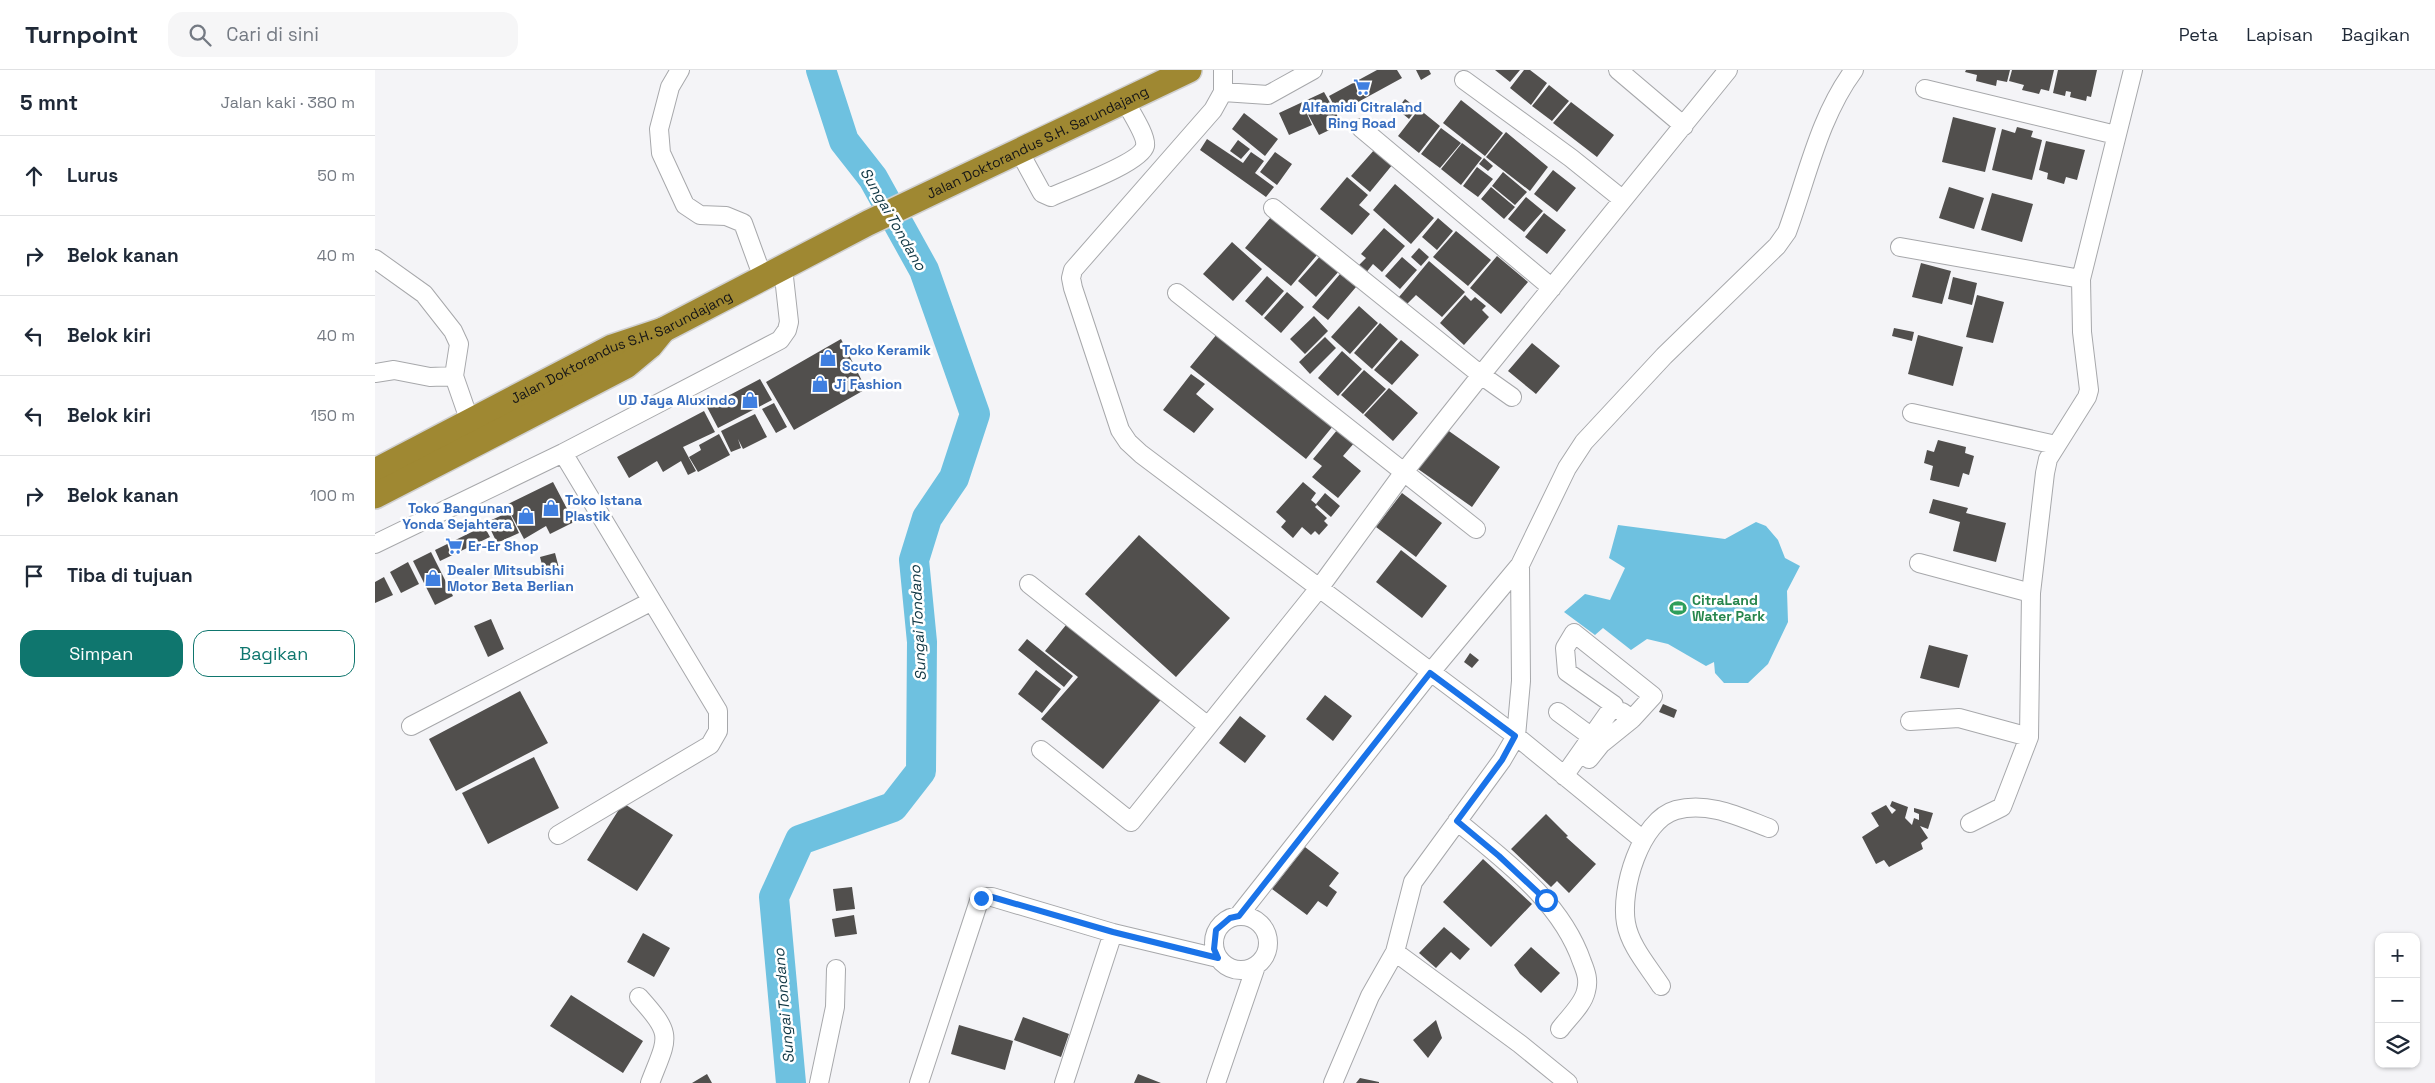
<!DOCTYPE html>
<html lang="id">
<head>
<meta charset="utf-8">
<style>
	:root { --surface:#fff; --page:#f6f6f7; --text:#1f2937; --muted:#747a83; --line:#e0e1e3; --accent:#0f766e }
	body { margin:0; font-family:"Space Grotesk",sans-serif; background:var(--page); color:var(--text) }
	.controls { position:absolute; right:15px; bottom:15px; display:grid; overflow:hidden; border-radius:10px; box-shadow:0 1px 4px #0004 }
	.controls button { width:45px; height:45px; display:grid; place-items:center; padding:0; border:0; border-bottom:1px solid var(--line); background:var(--surface); color:var(--text); font:25px sans-serif }
	.stop { position:absolute; width:15px; height:15px; margin:-11px; border:4px solid #1a73e8; border-radius:50%; background:#fff }
	.stop.end { background:#1a73e8; border-color:#fff; box-shadow:0 1px 5px #0008 }
	.list { margin:0; padding:0; list-style:none }
	h2 { display:flex; justify-content:space-between; align-items:center; height:65px; margin:0; padding:0 20px; font-size:21px }
	h2 small { font-size:16px; font-weight:400; color:var(--muted) }
	.list li { display:grid; grid-template-columns:32px 1fr auto; gap:15px; align-items:center; box-sizing:border-box; height:80px; padding:0 20px; border-top:1px solid var(--line) }
	.list b { display:block; font-size:19px; white-space:nowrap }
	.list em { font-size:16px; font-style:normal; color:var(--muted) }
	.actions { display:flex; gap:10px; padding:15px 20px }
	.actions a { flex:1; padding:11px 0; border:1px solid var(--accent); border-radius:15px; text-align:center; font-size:18px; color:var(--accent) }
	.actions .main { background:var(--accent); color:#fff }
	.icon { flex:none; width:28px; height:28px; fill:none; stroke:currentColor; stroke-width:2; stroke-linecap:round; stroke-linejoin:round }
	.map { position:relative; flex:none; width:2060px; height:1013px; overflow:hidden }
	header { display:flex; align-items:center; gap:30px; box-sizing:border-box; height:70px; padding:0 25px; background:var(--surface); border-bottom:1px solid var(--line) }
	header strong { font-size:24px }
	nav { display:flex; gap:28px; margin-inline-start:auto; font-size:18px }
	.search { width:350px; height:45px; background:var(--page); display:flex; align-items:center; gap:12px; box-sizing:border-box; padding:0 18px; border-radius:15px; color:var(--muted); font-size:19px }
	main { display:flex }
	aside { flex:1; background:var(--surface) }
	.map>svg:first-child { display:block }
	.water { fill:#6ec1e0 }
	.lines { fill:none; stroke-linecap:round; stroke-linejoin:round }
	.river { stroke:#6ec1e0; stroke-width:30 }
	.building { fill:#514f4d }
	.minor-casing { stroke:#a7a8ab; stroke-width:20 }
	.highway-casing { stroke:#d0d0d1; stroke-width:28 }
	.minor { stroke:#fff; stroke-width:18 }
	.highway { stroke:#9f8832; stroke-width:25 }
	.route { stroke:#1a73e8; stroke-width:6 }
	.labels { text-anchor:middle; stroke-width:5; stroke-linejoin:round; paint-order:stroke }
	.shop-label { font-size:14px; font-weight:bold; fill:#366cbe; stroke:#fff; text-anchor:start }
	.street-label { font-size:14px; fill:#161617; stroke:#fff }
	.leisure-label { font-size:14px; font-weight:bold; fill:#27864d; stroke:#fff; text-anchor:start }
	.water-label { font-size:15px; font-style:italic; fill:#0f3643; stroke:#fff }
</style>
</head>
<body>
<header>
<strong>Turnpoint</strong>
<div class="search"><svg class="icon" aria-label="search" viewBox="0 0 24 24"><circle cx="10" cy="10" r="6"/><path d="M15 15l6 6"/></svg>Cari di sini</div>
<nav><a>Peta</a><a>Lapisan</a><a>Bagikan</a></nav>
</header>
<main>
<aside>
<h2>5 mnt<small>Jalan kaki · 380 m</small></h2>
<ul class="list">
<li><svg class="icon" aria-label="ahead" viewBox="0 0 24 24"><path d="M12 20V5M6 11l6-6 6 6"/></svg><div><b>Lurus</b></div><em>50 m</em></li>
<li><svg class="icon" aria-label="right" viewBox="0 0 24 24"><path d="M7 20v-9h11M14 6l5 5-5 5"/></svg><div><b>Belok kanan</b></div><em>40 m</em></li>
<li><svg class="icon" aria-label="left" viewBox="0 0 24 24"><path d="M17 20v-9H6M10 6l-5 5 5 5"/></svg><div><b>Belok kiri</b></div><em>40 m</em></li>
<li><svg class="icon" aria-label="left" viewBox="0 0 24 24"><path d="M17 20v-9H6M10 6l-5 5 5 5"/></svg><div><b>Belok kiri</b></div><em>150 m</em></li>
<li><svg class="icon" aria-label="right" viewBox="0 0 24 24"><path d="M7 20v-9h11M14 6l5 5-5 5"/></svg><div><b>Belok kanan</b></div><em>100 m</em></li>
<li><svg class="icon" aria-label="arrive" viewBox="0 0 24 24"><path d="M6 21V4h12l-3 4 3 4H6"/></svg><div><b>Tiba di tujuan</b></div></li>
</ul>
<div class="actions"><a class="main">Simpan</a><a>Bagikan</a></div>
</aside>
<div class="map">
<svg width="2060" height="1013" viewBox="0 0 2060 1013">
	<rect width="100%" height="100%" fill="#f4f4f7"/>
	<!-- water -->
	<path class="water" d="M1381,452l10,4 12,14 7,18 15,8 -13,25 1,31 -20,42 -20,19h-24l-9,-10 -1,-11 -8,4 -38,-22 -21,-5 -16,11 -28,-22 -8,7 -31,-23 21,-18 25,6 15,-32 -16,-10 9,-33 107,14z"/>
	<g class="lines">
		<!-- river -->
		<path class="river" d="M416,1013l-17,-186 26,-57 93,-33 28,-36 1,-129 -8,-82 13,-42 27,-40 21,-64 -51,-144 -51,-92 -29,-37 -23,-71"/>
	</g>
	<!-- building -->
	<path class="building" d="M1002,0h20l5,8 -64,35 -9,-17z
		M1041,0h13l2,4 -10,6z
		M1120,0h25l-10,12z
		M1149,0h6l17,13 -16,22 -21,-17z
		M1591,0h44l-3,12 -10,-2 -1,6 -20,-5 1,-6 -12,-3z
		M1637,0h42l-5,21 -8,-2 -2,5 -17,-4 2,-5 -15,-4z
		M1683,0h39l-6,27 -4,-1 -1,5 -16,-4 1,-5 -5,-1 -1,5 -12,-3z
		M1174,15l20,16 -17,20 -20,-15z
		M949,22l18,32 -23,11 -15,-28 8,18 -23,10 -10,-22z
		M1030,29l12,9 -8,11 -12,-10z
		M1086,30l42,33 -18,23 -42,-33z
		M1196,32l43,33 -17,22 -44,-34z
		M1044,39l21,17 -21,27 -21,-17z
		M869,43l34,26 -13,17 -33,-27z
		M1578,47l43,11 -11,44 -43,-10z
		M1642,57l16,4 -2,6 11,3 -10,40 -40,-10 10,-41 13,4z
		M1066,58l20,15 -21,25 -19,-14z
		M1131,62l42,35 -18,24 -44,-34z
		M832,69l36,24 8,-11 13,9 -9,12 19,14 -8,10 -66,-47z
		M863,70l12,9 -9,10 -11,-8z
		M1671,71l39,9 -8,30 -11,-3 -2,7 -17,-5 1,-6 -9,-3z
		M1087,73l20,15 -21,27 -20,-16z
		M1000,79l18,15 -23,28 -19,-16z
		M900,82l17,12 -15,21 -17,-13z
		M1109,88l9,8 -5,5 -9,-7z
		M1102,97l16,12 -15,18 -15,-11z
		M1178,100l23,18 -19,24 -23,-18z
		M1128,102l24,20 -12,13 -23,-19z
		M972,107l21,18 -9,10 11,9 -18,21 -32,-26z
		M1020,114l39,34 -23,26 -38,-34z
		M1116,117l24,20 -11,12 -23,-20z
		M1574,117l35,11 -10,31 -35,-11z
		M1617,123l41,11 -11,38 -41,-12z
		M1151,127l17,14 -19,21 -16,-13z
		M1169,143l22,17 -19,24 -22,-17z
		M896,147l46,38 -26,31 -46,-38z
		M1063,148l15,13 -16,19 -15,-13z
		M1009,158l21,18 -23,26 -9,-8 -8,10 -8,-7 9,-9 -5,-4z
		M1081,161l35,29 -23,26 -35,-29z
		M857,172l30,27 -29,32 -30,-27z
		M1044,178l10,9 -8,9 -10,-9z
		M947,184l18,16 -24,27 -18,-16z
		M1122,186l31,26 -27,32 -31,-26z
		M1027,187l15,13 -17,19 -15,-13z
		M1054,191l36,31 -23,25 -26,-22 -9,9 -8,-7z
		M1546,193l30,8 -9,33 -30,-7z
		M965,204l16,13 -28,33 -16,-13z
		M892,206l17,15 -22,25 -17,-15z
		M1578,207l24,6 -5,22 -24,-6z
		M912,222l17,15 -23,26 -17,-15z
		M1090,225l6,6 4,-4 11,9 -4,4 7,7 -25,28 -24,-22z
		M1602,225l27,7 -11,41 -27,-6z
		M984,236l19,17 -28,31 -19,-17z
		M939,246l14,15 -23,23 -15,-15z
		M1005,253l18,16 -26,30 -18,-16z
		M1519,258l20,4 -2,9 -20,-5z
		M842,264l116,92 -27,33 -116,-92z
		M1543,265l45,12 -10,39 -45,-12z
		M950,267l11,11 -26,26 -11,-12z
		M466,269l25,50 -72,41 -28,-48z
		M1026,270l18,15 -27,30 -18,-15z
		M1157,273l28,23 -24,28 -28,-23z
		M967,281l20,18 -24,27 -20,-18z
		M989,300l22,19 -23,25 -22,-19z
		M816,304l14,10 -9,10 18,15 -20,24 -31,-23z
		M385,309l12,21 -54,28 -11,-21z
		M1014,318l29,25 -25,28 -29,-26z
		M399,333l13,24 -11,6 -14,-24z
		M329,341l11,21 -32,15 13,24 -8,4 -7,-14 -18,11 -6,-11 -28,17 -12,-21z
		M380,344l12,23 -24,12 -5,-10 3,9 -10,4 -10,-21z
		M963,359l17,13 -12,14 18,15 -23,27 -26,-21 10,-11 -9,-7z
		M1071,359l54,38 -28,40 -54,-38z
		M344,364l11,21 -32,17 -9,-15 12,-7 -2,-5z
		M1563,370l28,7 -1,6 9,3 -5,19 -6,-2 -4,14 -29,-7 3,-14 -9,-3 3,-13 7,2z
		M178,412l21,40 -24,12 -4,-8 -22,13 -18,-34z
		M928,412l13,11 -5,7 6,5 -2,2 12,11 -3,3 4,4 -9,10 -4,-4 -4,4 -9,-8 -9,11 -12,-11 5,-6 -10,-9z
		M950,423l15,13 -9,11 -15,-13z
		M1027,423l40,30 -26,34 -40,-30z
		M1558,429l35,9 -2,5 40,10 -10,39 -43,-11 7,-29 -31,-9z
		M134,442l10,21 -22,10 -10,-21z
		M109,456l6,11 -50,24 -5,-11z
		M764,465l91,83 -54,59 -91,-83z
		M1026,480l46,36 -25,32 -46,-36z
		M56,482l22,44 -18,9 -22,-44z
		M180,483l5,19 -15,4 -5,-19z
		M33,492l11,22 -18,9 -11,-21z
		M9,507l9,18 -18,8v-21z
		M116,549l13,30 -16,8 -14,-31z
		M695,550l94,76 -61,73 -62,-50 37,-42 -33,-26z
		M652,569l46,37 -9,11 -46,-37z
		M1554,575l39,10 -9,33 -39,-10z
		M1095,583l9,7 -7,8 -8,-6z
		M661,600l25,19 -19,24 -24,-19z
		M145,621l28,52 -92,48 -27,-52z
		M950,625l27,21 -19,25 -27,-22z
		M1288,634l14,6 -3,8 -15,-6z
		M865,646l26,20 -21,27 -26,-20z
		M159,687l25,51 -71,36 -26,-51z
		M1517,731l16,6 -3,11 7,7 2,-7 5,2v-6l-5,-2v-4l19,5 -5,16 -8,-3 8,12 -7,5 2,6 -34,18 -5,-7 -8,4 -14,-27 17,-11 -8,-13 15,-8 6,9 4,-4 -6,-4z
		M248,733l50,32 -36,56 -50,-31z
		M1171,744l22,22 -2,1 30,27 -27,29 -12,-12 -6,6 -40,-38z
		M930,777l34,26 -10,13 8,6 -10,15 -9,-6 -11,14 -35,-26z
		M1108,789l49,45 -41,43 -48,-45z
		M477,817l3,22 -19,2 -3,-22z
		M479,845l3,19 -22,3 -3,-18z
		M1069,857l26,22 -10,11 -9,-8 -15,16 -17,-15z
		M268,863l27,15 -16,29 -27,-15z
		M1156,877l29,26 -19,20 -21,-19 -6,-9z
		M196,925l72,46 -20,32 -73,-47z
		M648,947l46,17 -8,23 -47,-17z
		M1061,950l6,18 -14,20 -15,-18z
		M584,955l54,16 -8,29 -54,-16z
		M332,1004l5,9h-20z
		M763,1004l23,9h-27z
		M985,1008l19,4v1h-23z"/>
	<g class="lines">
		<!-- minor casing -->
		<g class="minor-casing">
			<path id="minor" d="M305,0l-10,17 -11,42 2,24 24,52 15,10 26,1 17,7 20,55
				M848,0v22l-10,18 -140,160 -2,8 2,10 47,142 8,12 13,12 375,282 127,104
				M1243,0l66,56
				M1089,10l107,78 51,41
				M1550,19l191,46
				M848,22l45,3 45,-25
				M986,58l191,160
				M644,81l23,42 9,4c17,-8 90,-34 94,-51 2,-10 -15,-35 -20,-45
				M898,138l208,167 31,22
				M1525,177l181,32
				M0,189l49,35 29,37 6,13 -5,32 16,46
				M802,223l299,236
				M0,303l19,-3 36,7 24,-1
				M1537,343l144,32
				M0,474l188,-91 217,-113 7,-10 2,-8 -6,-54
				M1544,493l112,30
				M654,514l179,142
				M1183,642l42,31
				M1535,651l49,-3 70,19
				M36,656l241,-125
				M666,680l90,72 189,-235 84,-115 77,-97 247,-305
				M1214,689l12,-15 31,-25 -10,-7
				M1189,706l50,-71 -47,-33 -2,-24 9,-15 79,63 -21,23
				M1082,751c48,40 104,80 125,141 4,10 7,18 4,29 -3,14 -18,27 -26,38
				M1595,753l32,-16 27,-70 2,-144 14,-120 3,-14 39,-62 2,-7 -7,-58 -1,-53 52,-209
				M183,765l152,-90 8,-14v-20l-155,-258
				M864,845l191,-242 90,-108 47,-97 17,-26 80,-86 113,-110 10,-14c20,-54 32,-115 67,-162
				M839 873a27 27 0 1 1 54 0a27 27 0 1 1-54 0Z
				M1020,882l125,92 48,39
				M1286,916c-13,-20 -31,-40 -35,-63 -6,-33 14,-103 50,-113 32,-9 64,7 93,18
				M264,927c35,39 29,39 11,86
				M444,1013l16,-76 1,-38
				M544,1013l60,-182 4,-4h9l121,36 105,25
				M689,1013l49,-150
				M841,1013l40,-117
				M958,1013l37,-87 25,-44 18,-70 89,-122 14,-24 5,-55 -1,-116"/>
		</g>
		<!-- highway casing -->
		<g class="highway-casing">
			<g id="highway">
				<path id="s1" d="M0,401l237,-124 51,-17 205,-107 321,-153"/>
				<path d="M0,426l251,-130 24,-20 13,-16"/>
			</g>
		</g>
		<!-- minor -->
		<use href="#minor" class="minor"/>
		<!-- highway -->
		<use href="#highway" class="highway"/>
	</g>
	<g class="lines">
		<!-- route -->
		<path class="route" d="M606,828l11,-1 121,35 105,26 -4,-9 2,-19 14,-12 9,-2 191,-243 85,63 -13,24 -45,61 42,35 47,44"/>
	</g>
	<!-- icons -->
	<defs>
		<g id="supermarket-bare" transform="scale(1.35)"><path d="M-6-5.5h2.5l.6 2H6L4.5 2H-2.5L-4.4-4H-6ZM-1.5 3.2a1.3 1.3 0 1 0 .1 0ZM3 3.2a1.3 1.3 0 1 0 .1 0Z" fill="#3f7fe0" stroke="#fff" stroke-width="2.5" paint-order="stroke"/></g>
		<g id="shop-bare" transform="scale(1.35)"><path d="M-5-2.5h2.3a2.7 3.5 0 0 1 5.4 0H5L5.5 6h-11ZM-1.5-2.5h3a1.5 2.3 0 0 0-3 0Z" fill="#3f7fe0" stroke="#fff" stroke-width="2.5" paint-order="stroke"/></g>
		<g id="stadium-bare" transform="scale(1.35)"><path d="M0-5a6.5 5 0 1 0 0 10a6.5 5 0 1 0 0-10ZM-3.5-1.8h7v3.6h-7Z" fill="#2e9e5b" stroke="#fff" stroke-width="2.5" paint-order="stroke"/></g>
	</defs>
	<g fill-rule="evenodd">
		<use href="#supermarket-bare" x="987" y="17"/>
		<use href="#shop-bare" x="453" y="288"/>
		<use href="#shop-bare" x="445" y="314"/>
		<use href="#shop-bare" x="375" y="330"/>
		<use href="#shop-bare" x="176" y="438"/>
		<use href="#shop-bare" x="151" y="446"/>
		<use href="#supermarket-bare" x="79" y="476"/>
		<use href="#shop-bare" x="58" y="508"/>
		<use href="#stadium-bare" x="1303" y="538"/>
	</g>
	<g class="labels">
		<!-- shop labels -->
		<g class="shop-label">
			<text x="987" y="42" text-anchor="middle">Alfamidi Citraland<tspan x="987" dy="16">Ring Road</tspan></text>
			<text x="467" y="285">Toko Keramik<tspan x="467" dy="16">Scuto</tspan></text>
			<text x="459" y="319">Jj Fashion</text>
			<text x="361" y="335" text-anchor="end">UD Jaya Aluxindo</text>
			<text x="190" y="435">Toko Istana<tspan x="190" dy="16">Plastik</tspan></text>
			<text x="137" y="443" text-anchor="end">Toko Bangunan<tspan x="137" dy="16">Yonda Sejahtera</tspan></text>
			<text x="93" y="481">Er-Er Shop</text>
			<text x="72" y="505">Dealer Mitsubishi<tspan x="72" dy="16">Motor Beta Berlian</tspan></text>
		</g>
		<!-- street labels -->
		<g class="street-label">
			<text dy="5" stroke="none"><textPath href="#s1" startOffset="740">Jalan Doktorandus S.H. Sarundajang</textPath></text>
			<text dy="5" stroke="none"><textPath href="#s1" startOffset="276">Jalan Doktorandus S.H. Sarundajang</textPath></text>
		</g>
		<!-- leisure labels -->
		<g class="leisure-label">
			<text x="1317" y="535">CitraLand<tspan x="1317" dy="16">Water Park</tspan></text>
		</g>
		<!-- water labels -->
		<g class="water-label">
			<text transform="translate(518 149) rotate(60)" y="5">Sungai Tondano</text>
			<text transform="translate(543 553) rotate(-93)" y="5">Sungai Tondano</text>
			<text transform="translate(409 936) rotate(-95)" y="5">Sungai Tondano</text>
		</g>
	</g>
</svg>
<div class="controls">
<button>+</button>
<button>−</button>
<button><svg class="icon" aria-label="layers" viewBox="0 0 24 24"><path d="M12 4l9 5-9 5-9-5zM3 14l9 5 9-5"/></svg></button>
</div>
<div class="stop" style="left:1171px;top:830px"></div>
<div class="stop end" style="left:606px;top:828px"></div>
</div>
</main>
</body>
</html>
